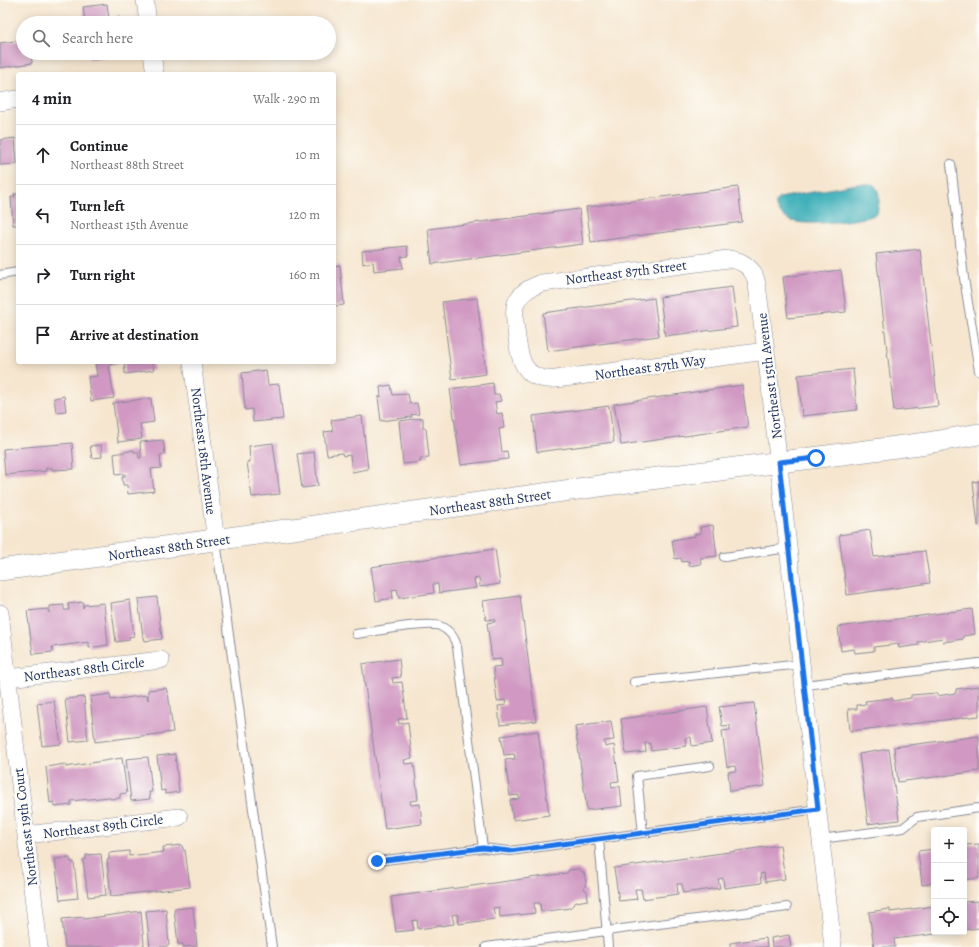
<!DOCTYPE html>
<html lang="en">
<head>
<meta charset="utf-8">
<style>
	:root { --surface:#fff; --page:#f2f2f2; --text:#202124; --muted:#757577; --line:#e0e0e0 }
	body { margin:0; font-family:Alegreya,serif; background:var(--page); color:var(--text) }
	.controls { position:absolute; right:12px; bottom:12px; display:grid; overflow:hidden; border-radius:4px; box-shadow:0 2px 10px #0003 }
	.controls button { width:36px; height:36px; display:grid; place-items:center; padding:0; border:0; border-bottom:1px solid var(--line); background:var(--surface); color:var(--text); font:20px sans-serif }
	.stop { position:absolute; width:12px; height:12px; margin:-9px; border:3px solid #1a73e8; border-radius:50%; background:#fff }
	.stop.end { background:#1a73e8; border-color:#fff; box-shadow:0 1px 4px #0008 }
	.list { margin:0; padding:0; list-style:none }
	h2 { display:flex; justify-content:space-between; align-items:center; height:52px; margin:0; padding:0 16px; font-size:17px }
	h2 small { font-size:13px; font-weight:400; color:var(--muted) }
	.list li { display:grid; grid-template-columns:26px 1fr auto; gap:12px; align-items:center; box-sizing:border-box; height:60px; padding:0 16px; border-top:1px solid var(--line) }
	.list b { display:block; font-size:15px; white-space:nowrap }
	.list p { margin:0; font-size:13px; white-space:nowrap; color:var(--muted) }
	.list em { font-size:13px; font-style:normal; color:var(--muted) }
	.icon { flex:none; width:22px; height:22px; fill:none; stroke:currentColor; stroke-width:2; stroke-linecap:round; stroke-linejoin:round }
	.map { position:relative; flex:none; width:979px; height:947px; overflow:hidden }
	.search { position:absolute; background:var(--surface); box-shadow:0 2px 10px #0003; left:16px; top:16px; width:320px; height:44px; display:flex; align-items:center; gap:10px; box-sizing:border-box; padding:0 14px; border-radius:22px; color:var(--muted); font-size:15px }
	.panel { position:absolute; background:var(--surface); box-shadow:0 2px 10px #0003; left:16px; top:72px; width:320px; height:292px; border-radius:4px }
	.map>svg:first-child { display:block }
	.water { fill:#40b0b9; stroke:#2e708c }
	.building { fill:#d098c2 }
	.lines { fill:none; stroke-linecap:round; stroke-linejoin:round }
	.service-casing { stroke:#888a96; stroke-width:10 }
	.minor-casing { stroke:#888a96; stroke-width:18 }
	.tertiary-casing { stroke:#888a96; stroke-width:22 }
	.service { stroke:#fff; stroke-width:8 }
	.minor { stroke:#fff; stroke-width:17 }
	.tertiary { stroke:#fff; stroke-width:21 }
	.route { stroke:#1a73e8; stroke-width:5 }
	.labels { text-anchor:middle; stroke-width:4; stroke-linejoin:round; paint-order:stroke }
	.street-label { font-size:14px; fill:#1b2f5e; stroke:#fdfcf7 }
</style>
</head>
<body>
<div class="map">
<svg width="979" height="947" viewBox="0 0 979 947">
	<rect width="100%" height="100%" fill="#fdfcf7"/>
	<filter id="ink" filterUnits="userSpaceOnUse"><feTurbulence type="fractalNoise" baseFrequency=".025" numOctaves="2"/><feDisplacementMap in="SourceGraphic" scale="8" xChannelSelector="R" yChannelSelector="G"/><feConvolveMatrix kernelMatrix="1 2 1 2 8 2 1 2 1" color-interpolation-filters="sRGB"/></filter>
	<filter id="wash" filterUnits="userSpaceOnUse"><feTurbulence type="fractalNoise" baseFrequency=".012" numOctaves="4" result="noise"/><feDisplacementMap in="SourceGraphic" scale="16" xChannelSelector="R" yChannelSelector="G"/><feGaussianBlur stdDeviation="0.9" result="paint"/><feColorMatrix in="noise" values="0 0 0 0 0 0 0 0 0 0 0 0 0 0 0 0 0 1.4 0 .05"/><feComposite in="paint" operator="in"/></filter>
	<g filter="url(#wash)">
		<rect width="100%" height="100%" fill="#f6e6cf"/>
		<!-- water -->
		<path class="water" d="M857,184h16c9,9 6,18 4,30 -15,7 -73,13 -88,6 -5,-2 -9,-8 -13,-12v-6l3,-4z"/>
		<g id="blocks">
			<!-- building -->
			<path class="building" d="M107,4l2,15 10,-2 1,6h-35l-2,-16z
				M23,40v13h8l1,10 -32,5v-25z
				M89,53h24l1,3 -25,3z
				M15,138l2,26 -17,1v-25z
				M738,187l4,35 -151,20 -5,-35z
				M14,194h4v31h-5l-2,-28h4z
				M579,209l4,35 -151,20 -4,-35z
				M407,246l1,10 -7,1 2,11 -29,3 -1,-9 -10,2 -1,-13z
				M920,249l18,157 -44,5 -18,-157z
				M340,265l4,40 -10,1v-40z
				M841,270l5,42 -58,6 -5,-41z
				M732,287l5,40 -72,9 -5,-39z
				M477,298l9,76 -34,5 -10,-77z
				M654,298l5,38 -111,15 -5,-38z
				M95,362h26l-12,3 5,33 -23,3 -3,-24 9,-1z
				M124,362h28l2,8 -29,4z
				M853,369l4,41 -55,6 -4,-41z
				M266,370l2,15 11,-1 4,35 -30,3 -1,-13 -7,1 -3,-37z
				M493,383l1,12 5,-1 2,7 -6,1 2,12 5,-1 2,15 -5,1 3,23 5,-1 1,8 -47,6 -11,-76z
				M391,385l2,10 15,-1 2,10 7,-1 2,11 -8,1 1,2 -31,4 -3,-24h3l-1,-10z
				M742,385l6,42 -127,18 -7,-41z
				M64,396l2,15 -10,1 -2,-14z
				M151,398l3,24 -14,2 2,15 -24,3 -5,-39z
				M609,406l5,36 -77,10 -4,-36z
				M362,416l6,53 -16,3 -2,-17 -7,1 -1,-3 -15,2 -3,-23 9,-1 -2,-11z
				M423,418v10h3l3,29 -9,1 1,4 -18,2 -4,-43z
				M163,440l2,14 -5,1 1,13 -10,1 3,22 -26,3 -1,-9h-4l-1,-8 3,-1v-2l-9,1 -2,-21 20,-4v2h4l1,6h2l-1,-16z
				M72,443l2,26 -22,1v-2h-6v3l-41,4 -2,-26z
				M273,443l7,51 -28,3 -5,-35h3l-1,-16z
				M101,445l1,12 -10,1 -2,-12z
				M314,452l4,34 -16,2 -5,-34z
				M979,481v45h-1l-5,-44z
				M713,525l4,31 -17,2 1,6 -12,2v-5l-7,1 -1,-4 -6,1 -3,-19 23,-4v-2l6,-1 -1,-6z
				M870,530l4,27 51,-6 5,32 -83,12 -8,-60z
				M495,549l5,35 -20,3 -1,-9 -5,1 2,9 -37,5 -1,-9h-5l1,9 -35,5 -2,-9 -5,1 1,8 -17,3 -5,-34z
				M520,596l16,125 -36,4 -2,-19 8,-1 -1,-5 -8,1 -4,-34 9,-1 -1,-7 -9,1 -5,-37 8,-1 -1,-3 -8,1 -3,-19z
				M157,597l5,42 -17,2 -1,-4h-1l-5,-38z
				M130,600l4,36 -5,1v3l-13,2 -5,-39z
				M83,602v6l1,-3 20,-2 4,42 -19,3v-6l-37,5 1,5 -20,2 -6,-43 21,-2v3h2v-6l14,-1v5h5l-1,-6z
				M972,609l3,25 -12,2v3l-20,3 -1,-4 -24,4 1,3 -20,3 -1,-4 -24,3v4l-19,2 -1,-4 -13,2 -3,-24z
				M399,659l2,18 -9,1 1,5 9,-1 5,36 -9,1 1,5 9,-2 4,36 -8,2 1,4 9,-1 4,37 -8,1 1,4 9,-1 2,20 -37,5 -23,-165z
				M979,686v30l-129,15 -2,-22h9v-4l9,-1 -1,-3 27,-3 1,3 18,-3v-3l26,-2v3l19,-3v-4z
				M166,688l1,4h1l5,40 -78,10 -5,-45 20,-3 1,6 36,-5 1,5v-10z
				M84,697l4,43 -18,2 -5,-43z
				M54,701l7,43 -19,2 -5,-43z
				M754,703l11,83 -35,5 -2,-19 8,-1 -1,-5 -8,1 -5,-36 8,-1v-5l-8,1 -3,-19z
				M707,707l5,36 -20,3 -1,-9 -6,1 1,8 -35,5 -1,-8h-5l1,9 -20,2 -5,-35z
				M611,721l3,19 -10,1 1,6 9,-2 5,36 -8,1 1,6 8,-2 2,20 -35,4 -12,-84z
				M538,731l11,84 -36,5 -3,-20 9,-1v-4l-9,1 -5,-36 10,-1 -1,-5 -10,1 -3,-19z
				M979,736v35l-81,11 -4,-35z
				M889,749l10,71 -31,4 -9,-70z
				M175,754l4,38 -14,2v-4l-4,1 -4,-35z
				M148,757l4,35h-3l1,7 -19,2 -5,-42z
				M122,758l5,35 -7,1v4l-10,1 -1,-2 -38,4v4l-16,2 -1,-5 -4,1 -4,-36 19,-3 1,3z
				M979,844v34l-15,2v-35z
				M182,845l1,5h2l5,37 -79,9 -4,-36h2v-7l20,-2v5l35,-4 -1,-5z
				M780,845l5,34 -20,3 -1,-9 -4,1 1,9 -37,5 -1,-10 -5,1 2,9 -37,5 -1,-9h-5l1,10 -35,5 -2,-10h-6l2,10 -18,2 -5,-33z
				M934,849v34l-12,2 -4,-34z
				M101,854l5,41 -18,2 -5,-37 3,-1v-4z
				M70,858l1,4h3l4,36 -18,2 -5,-41z
				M578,869l6,4 2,9 -2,7 3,2 1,9 -12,2 -6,6 -29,4 -1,-9h-6l1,10 -35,4 -1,-10 -6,1 2,11 -36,5 -1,-10 -6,1 2,9 -36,5 -1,-9 -5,1 2,9 -18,2 -5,-35 176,-24 2,-3z
				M978,901l1,27 -15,2v-28z
				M934,906v26l10,1 -50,6 1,8h-21l-5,-35 21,-3v3z
				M193,907l4,39 -14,1v-3h-5l-4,-35z
				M166,909l3,36 -5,2h-14l-4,-36z
				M141,911l3,34 -6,2h-73l-3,-28 22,-2v2z
				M789,935l2,12h-19l-1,-9z
				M766,938l1,9h-37v-4z"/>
		</g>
	</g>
	<g filter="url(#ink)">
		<use href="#blocks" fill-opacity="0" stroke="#888a96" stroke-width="1"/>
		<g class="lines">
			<!-- service casing -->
			<g class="service-casing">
				<path id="service" d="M951,164l13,114 15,93
					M0,275l18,-3
					M216,541l56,406
					M724,557l65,-9
					M356,634c17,-2 70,-13 84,-8 9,4 15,12 17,21l26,201
					M634,682l168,-18
					M805,685l174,-22
					M643,833l-6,-57 73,-10
					M599,839l9,108
					M821,839l82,-11 14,-11 62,-9
					M377,861l106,-13 27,3 308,-42
					M486,947l301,-40"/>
			</g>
			<!-- minor casing -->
			<g class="minor-casing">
				<path id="minor" d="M145,0l3,23
					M152,53l3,21
					M0,102l18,-3
					M766,351l-210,28c-34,3 -37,-22 -40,-49 -1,-9 -3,-19 0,-27 5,-12 16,-16 26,-20l186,-24c15,1 27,10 29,26l9,66 67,596
					M192,362l24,179
					M0,613l39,334
					M8,678l153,-18
					M26,835l153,-18"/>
			</g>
			<!-- tertiary casing -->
			<g class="tertiary-casing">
				<path id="tertiary" d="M0,570l635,-89 292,-38 52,-9"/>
			</g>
			<!-- service -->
			<use href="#service" class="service"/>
			<!-- minor -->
			<use href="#minor" class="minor"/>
			<!-- tertiary -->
			<use href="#tertiary" class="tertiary"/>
		</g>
	</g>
	<g class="lines" filter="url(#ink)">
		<!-- route -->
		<path class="route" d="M377,861l106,-13 27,3 308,-42 -39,-347 37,-4"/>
	</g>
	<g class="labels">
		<!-- street labels -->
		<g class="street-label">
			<text transform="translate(626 272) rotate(-7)" y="5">Northeast 87th Street</text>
			<text transform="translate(650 367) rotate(-8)" y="5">Northeast 87th Way</text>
			<text transform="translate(769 376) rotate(-97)" y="5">Northeast 15th Avenue</text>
			<text transform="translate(204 451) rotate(83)" y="5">Northeast 18th Avenue</text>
			<text transform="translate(490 502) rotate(-8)" y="5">Northeast 88th Street</text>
			<text transform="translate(169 547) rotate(-8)" y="5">Northeast 88th Street</text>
			<text transform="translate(84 669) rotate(-7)" y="5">Northeast 88th Circle</text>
			<text transform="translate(103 826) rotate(-7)" y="5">Northeast 89th Circle</text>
			<text transform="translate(25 827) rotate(-97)" y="5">Northeast 19th Court</text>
		</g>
	</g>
</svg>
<div class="controls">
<button>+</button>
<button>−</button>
<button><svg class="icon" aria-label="locate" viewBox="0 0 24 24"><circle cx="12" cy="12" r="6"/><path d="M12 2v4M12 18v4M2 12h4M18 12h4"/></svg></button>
</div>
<div class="stop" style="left:816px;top:458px"></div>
<div class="stop end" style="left:377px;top:861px"></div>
<div class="search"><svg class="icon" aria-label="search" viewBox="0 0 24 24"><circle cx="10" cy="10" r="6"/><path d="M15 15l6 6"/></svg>Search here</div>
<section class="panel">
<h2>4 min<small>Walk · 290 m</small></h2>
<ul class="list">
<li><svg class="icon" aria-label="ahead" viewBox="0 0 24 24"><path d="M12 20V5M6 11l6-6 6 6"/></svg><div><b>Continue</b><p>Northeast 88th Street</p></div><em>10 m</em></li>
<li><svg class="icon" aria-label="left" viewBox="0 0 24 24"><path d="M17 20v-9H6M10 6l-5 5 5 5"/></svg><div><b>Turn left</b><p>Northeast 15th Avenue</p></div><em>120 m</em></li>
<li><svg class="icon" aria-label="right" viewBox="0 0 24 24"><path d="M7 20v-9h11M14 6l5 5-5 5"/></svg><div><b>Turn right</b></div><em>160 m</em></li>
<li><svg class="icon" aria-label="arrive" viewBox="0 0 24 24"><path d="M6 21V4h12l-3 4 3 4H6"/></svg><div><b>Arrive at destination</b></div></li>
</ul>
</section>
</div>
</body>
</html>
